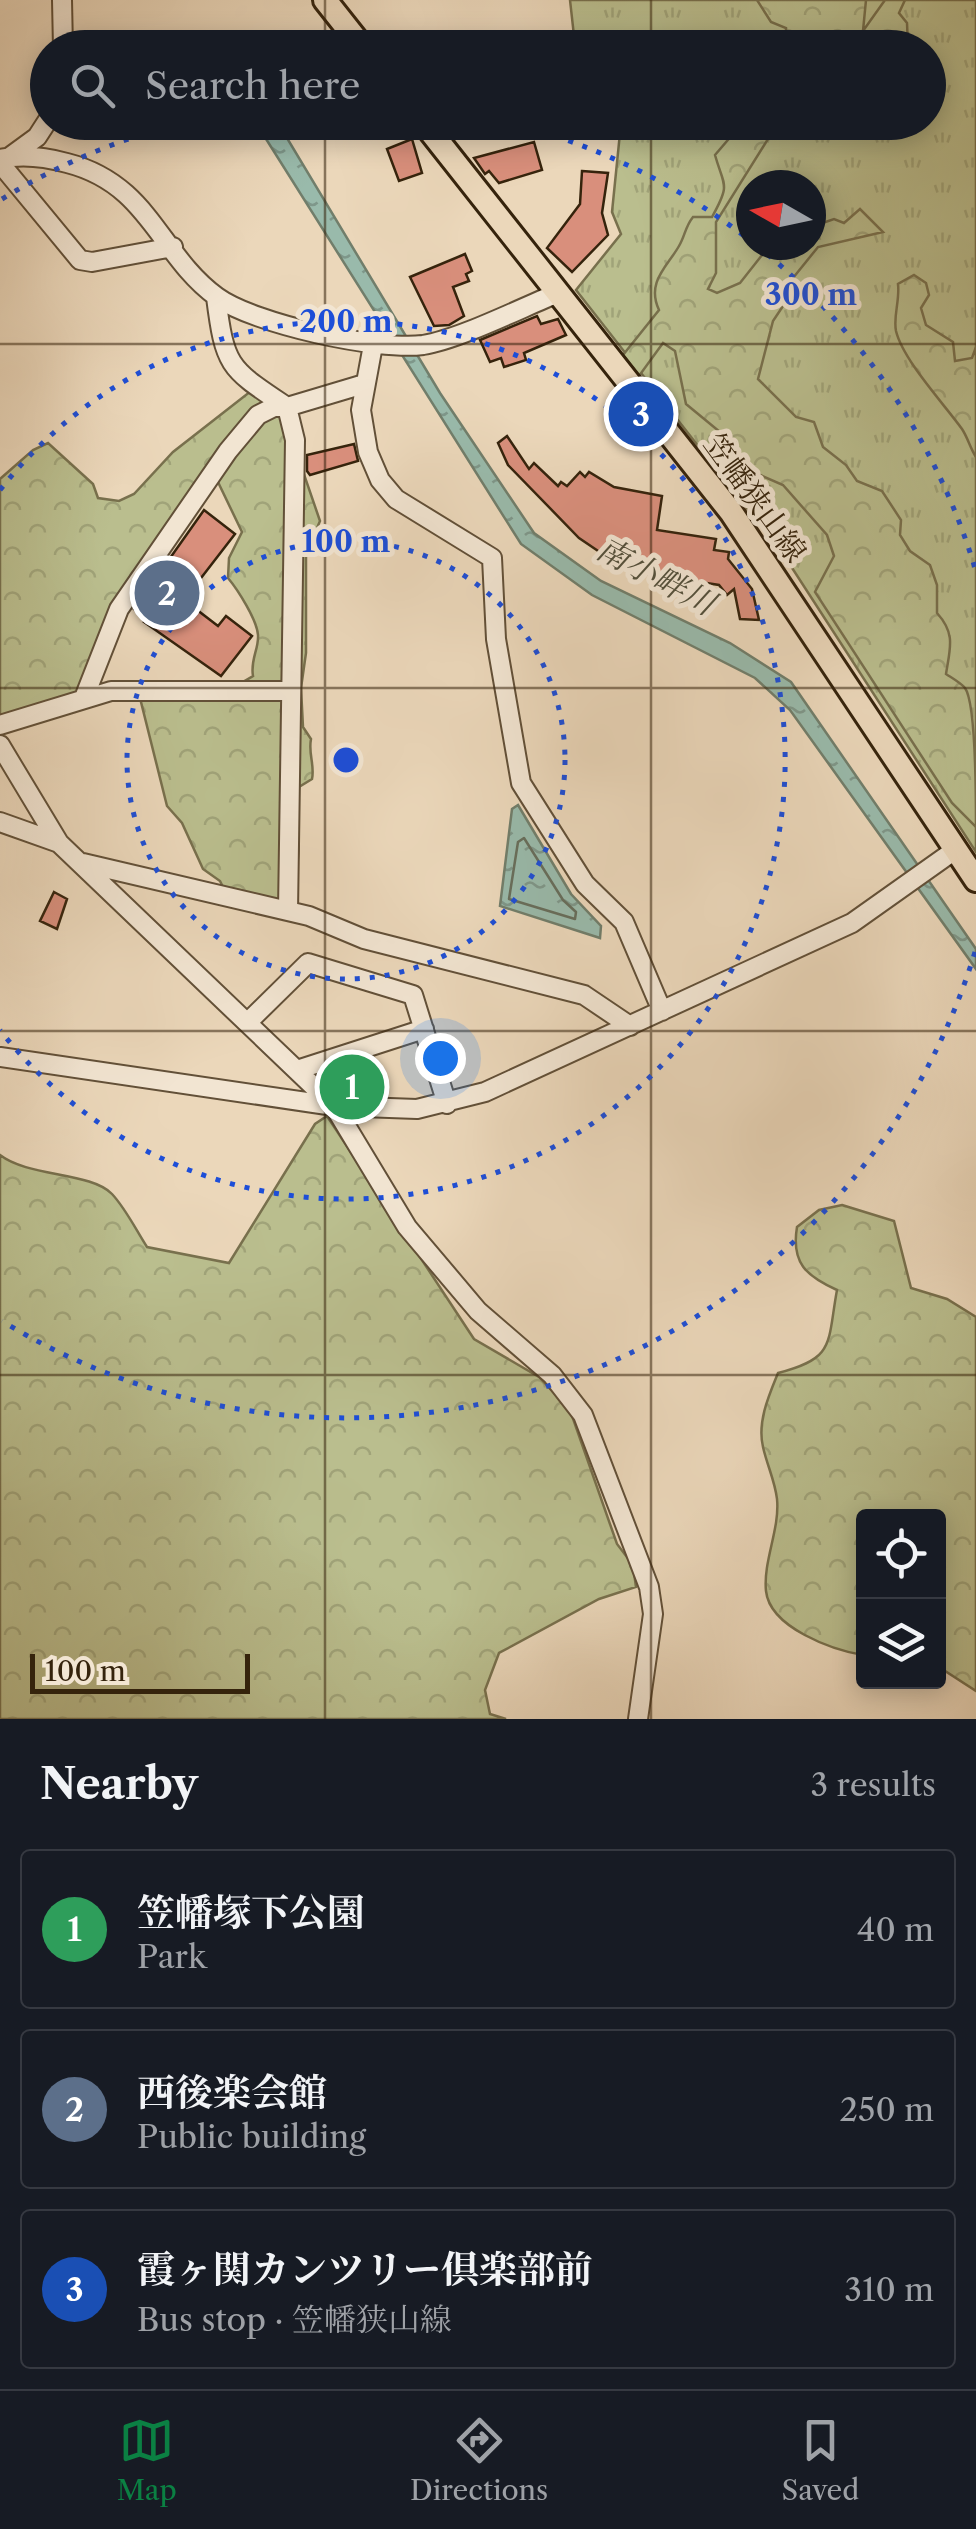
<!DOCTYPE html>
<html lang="en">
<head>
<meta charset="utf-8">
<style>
	:root { --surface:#171b24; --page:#242831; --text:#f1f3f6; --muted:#9ea1a6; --line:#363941; --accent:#0b8043 }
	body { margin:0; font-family:"Libre Caslon Text","Noto Serif JP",serif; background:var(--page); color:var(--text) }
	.controls { position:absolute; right:30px; bottom:30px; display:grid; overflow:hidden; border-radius:10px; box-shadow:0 5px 25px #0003 }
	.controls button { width:90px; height:90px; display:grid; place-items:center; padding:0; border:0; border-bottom:2px solid var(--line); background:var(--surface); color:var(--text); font:50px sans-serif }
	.compass { position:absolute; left:736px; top:170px; width:90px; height:90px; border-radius:50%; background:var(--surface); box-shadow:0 5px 25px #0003; rotate:279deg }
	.scale { position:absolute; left:30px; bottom:25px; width:220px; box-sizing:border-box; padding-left:10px; border:5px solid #35230c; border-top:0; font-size:28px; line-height:35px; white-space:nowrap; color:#35230c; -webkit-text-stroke:8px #f2e5d2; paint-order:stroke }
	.you { position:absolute; left:440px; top:1058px; width:35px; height:35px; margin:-25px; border:8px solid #fff; border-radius:50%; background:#1a73e8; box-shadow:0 0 0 15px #1a73e833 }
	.badge { display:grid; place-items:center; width:65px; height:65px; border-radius:50%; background:var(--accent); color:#fff; font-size:32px; font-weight:700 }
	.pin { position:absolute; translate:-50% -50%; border:5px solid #fff; box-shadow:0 2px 10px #0006 }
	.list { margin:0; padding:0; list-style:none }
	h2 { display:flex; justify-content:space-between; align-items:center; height:130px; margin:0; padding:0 40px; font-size:42px }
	h2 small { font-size:32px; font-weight:400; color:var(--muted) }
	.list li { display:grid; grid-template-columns:65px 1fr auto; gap:30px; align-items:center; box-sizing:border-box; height:160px; margin:0 20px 20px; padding:0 20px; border:2px solid var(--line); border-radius:10px }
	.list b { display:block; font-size:38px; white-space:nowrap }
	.list p { margin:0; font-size:32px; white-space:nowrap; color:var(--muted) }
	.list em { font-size:32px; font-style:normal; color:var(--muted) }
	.icon { flex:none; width:55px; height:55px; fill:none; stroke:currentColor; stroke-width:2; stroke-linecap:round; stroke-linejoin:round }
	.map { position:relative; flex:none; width:976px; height:1719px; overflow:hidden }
	.search { position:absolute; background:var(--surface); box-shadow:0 5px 25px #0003; left:30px; right:30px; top:30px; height:110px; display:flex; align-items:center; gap:25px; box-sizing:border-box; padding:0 35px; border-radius:55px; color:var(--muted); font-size:38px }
	.sheet { height:670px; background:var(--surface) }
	nav { display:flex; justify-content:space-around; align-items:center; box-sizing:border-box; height:140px; border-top:2px solid var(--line); background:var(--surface); font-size:28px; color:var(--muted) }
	nav a { display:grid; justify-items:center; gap:5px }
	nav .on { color:var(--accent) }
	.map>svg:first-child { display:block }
	.grass { fill:url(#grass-tufts); stroke:#78704d; stroke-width:2.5; fill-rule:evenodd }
	.forest { fill:url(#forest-crowns); stroke:#78704d; stroke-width:2.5 }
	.water { fill:url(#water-ripples); stroke:#717e6b; stroke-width:2.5 }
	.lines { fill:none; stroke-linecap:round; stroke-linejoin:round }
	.shore { stroke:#676e5c; stroke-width:2.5 }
	.building { fill:#d98f7c; stroke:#35230c; stroke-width:2.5 }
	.minor-casing { stroke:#625038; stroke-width:22 }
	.major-casing { stroke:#35230c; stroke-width:28 }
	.minor { stroke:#f2e5d2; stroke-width:18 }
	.major { stroke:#ebd7ba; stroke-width:22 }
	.grid { fill:none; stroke:#35230c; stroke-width:2.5; stroke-opacity:0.55 }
	.ring { fill:none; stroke:#1d4ed8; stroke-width:5; stroke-dasharray:5 10 }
	.labels { text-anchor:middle; stroke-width:10; stroke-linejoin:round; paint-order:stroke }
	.street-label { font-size:30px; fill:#35230c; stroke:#f2e5d2 }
	.water-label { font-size:32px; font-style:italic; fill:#53503c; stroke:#f2e5d2 }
	.centre { fill:#1d4ed8; stroke:#f2e5d2; stroke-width:5 }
	.ring-label { font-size:30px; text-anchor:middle; font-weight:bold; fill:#1d4ed8; stroke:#f2e5d2; stroke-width:10; stroke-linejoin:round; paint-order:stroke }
</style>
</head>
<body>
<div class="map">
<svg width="976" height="1719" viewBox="0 0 976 1719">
	<defs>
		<pattern id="grass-tufts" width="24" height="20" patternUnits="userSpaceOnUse" patternTransform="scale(2.5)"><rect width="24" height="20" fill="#babe8e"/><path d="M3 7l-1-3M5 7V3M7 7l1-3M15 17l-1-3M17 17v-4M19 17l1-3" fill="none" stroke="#a0a379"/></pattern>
		<pattern id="forest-crowns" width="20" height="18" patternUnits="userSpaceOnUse" patternTransform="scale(2.5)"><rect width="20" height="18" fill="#babe8e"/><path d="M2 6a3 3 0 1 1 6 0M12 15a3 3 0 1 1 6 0" fill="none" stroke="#a0a379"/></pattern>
		<pattern id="water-ripples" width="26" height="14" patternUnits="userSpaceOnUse" patternTransform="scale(2.5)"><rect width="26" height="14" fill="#99baab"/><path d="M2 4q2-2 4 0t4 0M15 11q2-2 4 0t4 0" fill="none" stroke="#7e978a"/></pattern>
	</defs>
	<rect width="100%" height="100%" fill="#ebd7ba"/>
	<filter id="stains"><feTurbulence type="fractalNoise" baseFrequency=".002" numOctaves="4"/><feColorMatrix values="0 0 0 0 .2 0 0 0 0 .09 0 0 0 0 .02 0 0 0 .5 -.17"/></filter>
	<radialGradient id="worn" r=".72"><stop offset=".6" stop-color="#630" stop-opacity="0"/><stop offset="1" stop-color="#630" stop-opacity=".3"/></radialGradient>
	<!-- grass -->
	<path class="grass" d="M570,0h406v852l-191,-295 -209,-267 45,-56 -9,-22 9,-89 307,-1v-74l-343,-1 -11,-11zM751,185h60v60h-60z"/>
	<!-- forest -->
	<path class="forest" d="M757,0h109l-3,31 22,-31h20l-6,13 8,10 1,24h-131l-1,-5 10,-4v-10l-15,-6z
		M753,123h25l-62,99v51l-8,16 9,4 23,-10 30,-38h41v-18l23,-8 10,4 16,-14 23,23 -65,15 -25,31 -2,16 -18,27 -15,58 38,38 18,5 9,25 23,18 11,16 25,10 19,29 -1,15 10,16 20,14 7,20v28c19,21 13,35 9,61 6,4 15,9 19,14 11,15 11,115 11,139l-24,-24 -137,-211 19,-36 -7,-21 -44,-50 -50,-22 -13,-31 -34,-28 -11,-53 -12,-8 -24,33 -16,-21 36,-45c-13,-28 8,-43 20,-64 6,-10 6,-19 14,-29h19c19,-34 12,-30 3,-62l18,-21z
		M914,275l12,8 3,12 -8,13 5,17 27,17 2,19 17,-3 4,-11v110c-6,-9 -8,-19 -14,-28 -18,-25 -59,-69 -66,-98 -3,-15 4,-30 2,-47z
		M251,391l32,22 37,108 -14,33v99l-5,35 2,39 8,12c-3,15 4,26 1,40l-13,8c-5,54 13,86 -30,128l-43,-22 -6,-12 -17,-12 -21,-46 -15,-17 -27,-108 101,-15 12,-7c-3,-16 6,-27 5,-41 -1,-15 -20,-45 -30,-57l1,-20 13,-26 -25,-52 -22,12 -117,200 -78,27v-240l33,-29 15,-7 45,41 5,14 21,3 15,-7 39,-42z
		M327,1116l147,223 65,38 31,33 47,134 16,21 3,22 -37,12 -100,54 -14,37 5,24 16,5h-506v-564c28,22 91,17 112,39 14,15 24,36 35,53l82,16 86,-139z
		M842,1205l52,16 17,67 36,11 29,18v374l-37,-24 -1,-151h-74l-1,139c-30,-5 -93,-27 -97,-64 -3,-30 14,-62 11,-92 -2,-18 -10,-34 -14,-52 -6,-25 6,-52 15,-74 58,-15 49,-29 59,-83 -31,-14 -46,-27 -40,-63l22,-17z"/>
	<!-- water -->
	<path class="water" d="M256,123h22l162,270 94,140 67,48 129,62 61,39 185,267v20l-186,-259 -35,-32 -163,-83 -71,-51z
		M518,805l53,89 30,32 -1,12 -100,-32 12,-97z"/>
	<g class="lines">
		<!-- shore -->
		<path class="shore" d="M524,838l39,62 13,12 -1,7 -66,-20 9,-57z"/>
	</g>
	<!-- building -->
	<path class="building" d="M412,139l10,34 -23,8 -12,-32z
		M534,142l8,28 -43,13 -10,-12 -4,3 -11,-16z
		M582,171l26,2 -6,40 6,22 -36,37 -25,-24 33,-44z
		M465,254l7,17 -6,3 3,7 -16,6 11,29 -15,9 -15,1 -24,-49z
		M537,316l4,8 17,-5 8,16 -42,18 2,7 -22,7 -3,-9 -11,4 -10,-22z
		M507,436l22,33 5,-6 24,23 3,-4 6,4 13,-14 5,5 4,-5 25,15 48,9 -5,34 59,9 -2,11 15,2 -1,7 24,30 7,31 -19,-1 -6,-30 -7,6 -8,-10 -84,-13v4l-56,-38 -71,-73 -10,-22z
		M354,444l4,17 -48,14 -3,-4v-16z
		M204,510l31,24 -44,57 5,6 -4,9 26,20 8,-10 26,20 -31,40 -77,-54 2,-3 -12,-10z
		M54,892l13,7 -10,30 -17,-8z"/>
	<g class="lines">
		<!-- minor casing -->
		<g class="minor-casing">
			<path id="minor" d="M62,0l1,48
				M11,156l26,-19 11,-17
				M0,159c23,-5 45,-2 67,4 83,21 92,92 150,134 37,27 161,54 206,48 37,-6 98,-37 135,-52
				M0,163l80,97 12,2 81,-15
				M216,297c9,71 13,71 71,110
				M373,345l-12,65 7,42 12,28 16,19 96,59 4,81 25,144 64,101 39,38 38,89
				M84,698l35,-89 109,-158 30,-36 16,-8h13
				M0,725l111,-34h180
				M0,745l59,98 275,263 73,121 71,84 74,64 31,40 66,172 4,27 -15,105
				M0,822l59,21
				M83,863l226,53 55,23 220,56 46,31
				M288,911l7,-471 -8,-33 77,-23
				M249,1021l59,-58 105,32 34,109
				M0,1057l334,49 83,3 68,-17 367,-169 103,-73
				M300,1069l124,-40"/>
		</g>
		<!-- major casing -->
		<g class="major-casing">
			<path id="major" d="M325,0l38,48
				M423,122l308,390 245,368"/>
		</g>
		<!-- minor -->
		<use href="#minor" class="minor"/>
		<!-- major -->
		<use href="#major" class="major"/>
	</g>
	<!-- grid -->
	<path class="grid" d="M325,0v48M651,0v48M325,122v1597M651,122v1597M0,344h976M0,688h976M0,1031h976M0,1375h976"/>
	<!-- distance rings -->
	<g class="ring">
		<circle cx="346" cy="760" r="219"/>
		<path d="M0 490A439 439 0 1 1 0 1030"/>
		<path d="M975 952A658 658 0 0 1 2 1321M2 199A658 658 0 0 1 181 123M511 123A658 658 0 0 1 747 238M756 245A658 658 0 0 1 975 568"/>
	</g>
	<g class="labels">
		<!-- street labels -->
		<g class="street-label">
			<text transform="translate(755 498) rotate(54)" y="10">笠幡狭山線</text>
		</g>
		<!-- water labels -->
		<g class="water-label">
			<text transform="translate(656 576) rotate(28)" y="11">南小畔川</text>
		</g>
	</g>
	<circle cx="346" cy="760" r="15" class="centre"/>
	<g class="ring-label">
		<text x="811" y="305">300 m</text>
		<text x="346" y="332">200 m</text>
		<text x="346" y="552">100 m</text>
	</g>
	<rect width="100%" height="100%" filter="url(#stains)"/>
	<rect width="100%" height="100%" fill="url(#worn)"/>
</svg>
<div class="controls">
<button><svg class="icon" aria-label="locate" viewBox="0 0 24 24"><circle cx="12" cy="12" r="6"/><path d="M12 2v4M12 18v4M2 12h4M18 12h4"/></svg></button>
<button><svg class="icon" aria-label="layers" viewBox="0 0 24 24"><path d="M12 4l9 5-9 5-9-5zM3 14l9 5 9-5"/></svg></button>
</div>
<svg class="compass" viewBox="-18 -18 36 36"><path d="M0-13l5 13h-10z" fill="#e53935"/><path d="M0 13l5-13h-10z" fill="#9ea1a6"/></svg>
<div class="scale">100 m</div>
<div class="you"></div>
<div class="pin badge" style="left:352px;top:1087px;background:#2e9e5b">1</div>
<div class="pin badge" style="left:167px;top:593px;background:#5c6f8a">2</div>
<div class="pin badge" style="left:641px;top:414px;background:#1a4fb4">3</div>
<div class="search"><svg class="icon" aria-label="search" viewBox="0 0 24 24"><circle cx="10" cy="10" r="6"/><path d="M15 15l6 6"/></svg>Search here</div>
</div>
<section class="sheet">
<h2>Nearby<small>3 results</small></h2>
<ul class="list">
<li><span class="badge" style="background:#2e9e5b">1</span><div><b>笠幡塚下公園</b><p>Park</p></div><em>40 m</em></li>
<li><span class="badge" style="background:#5c6f8a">2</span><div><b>西後楽会館</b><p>Public building</p></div><em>250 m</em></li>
<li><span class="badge" style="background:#1a4fb4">3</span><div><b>霞ヶ関カンツリー倶楽部前</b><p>Bus stop · 笠幡狭山線</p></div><em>310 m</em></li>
</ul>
</section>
<nav>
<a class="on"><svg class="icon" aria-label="map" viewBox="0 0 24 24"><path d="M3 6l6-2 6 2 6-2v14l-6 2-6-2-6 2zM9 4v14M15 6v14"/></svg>Map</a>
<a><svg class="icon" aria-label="directions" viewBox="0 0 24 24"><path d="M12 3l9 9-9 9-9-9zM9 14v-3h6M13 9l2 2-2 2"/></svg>Directions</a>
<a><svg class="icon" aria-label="saved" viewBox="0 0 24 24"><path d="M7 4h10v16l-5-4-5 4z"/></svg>Saved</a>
</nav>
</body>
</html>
